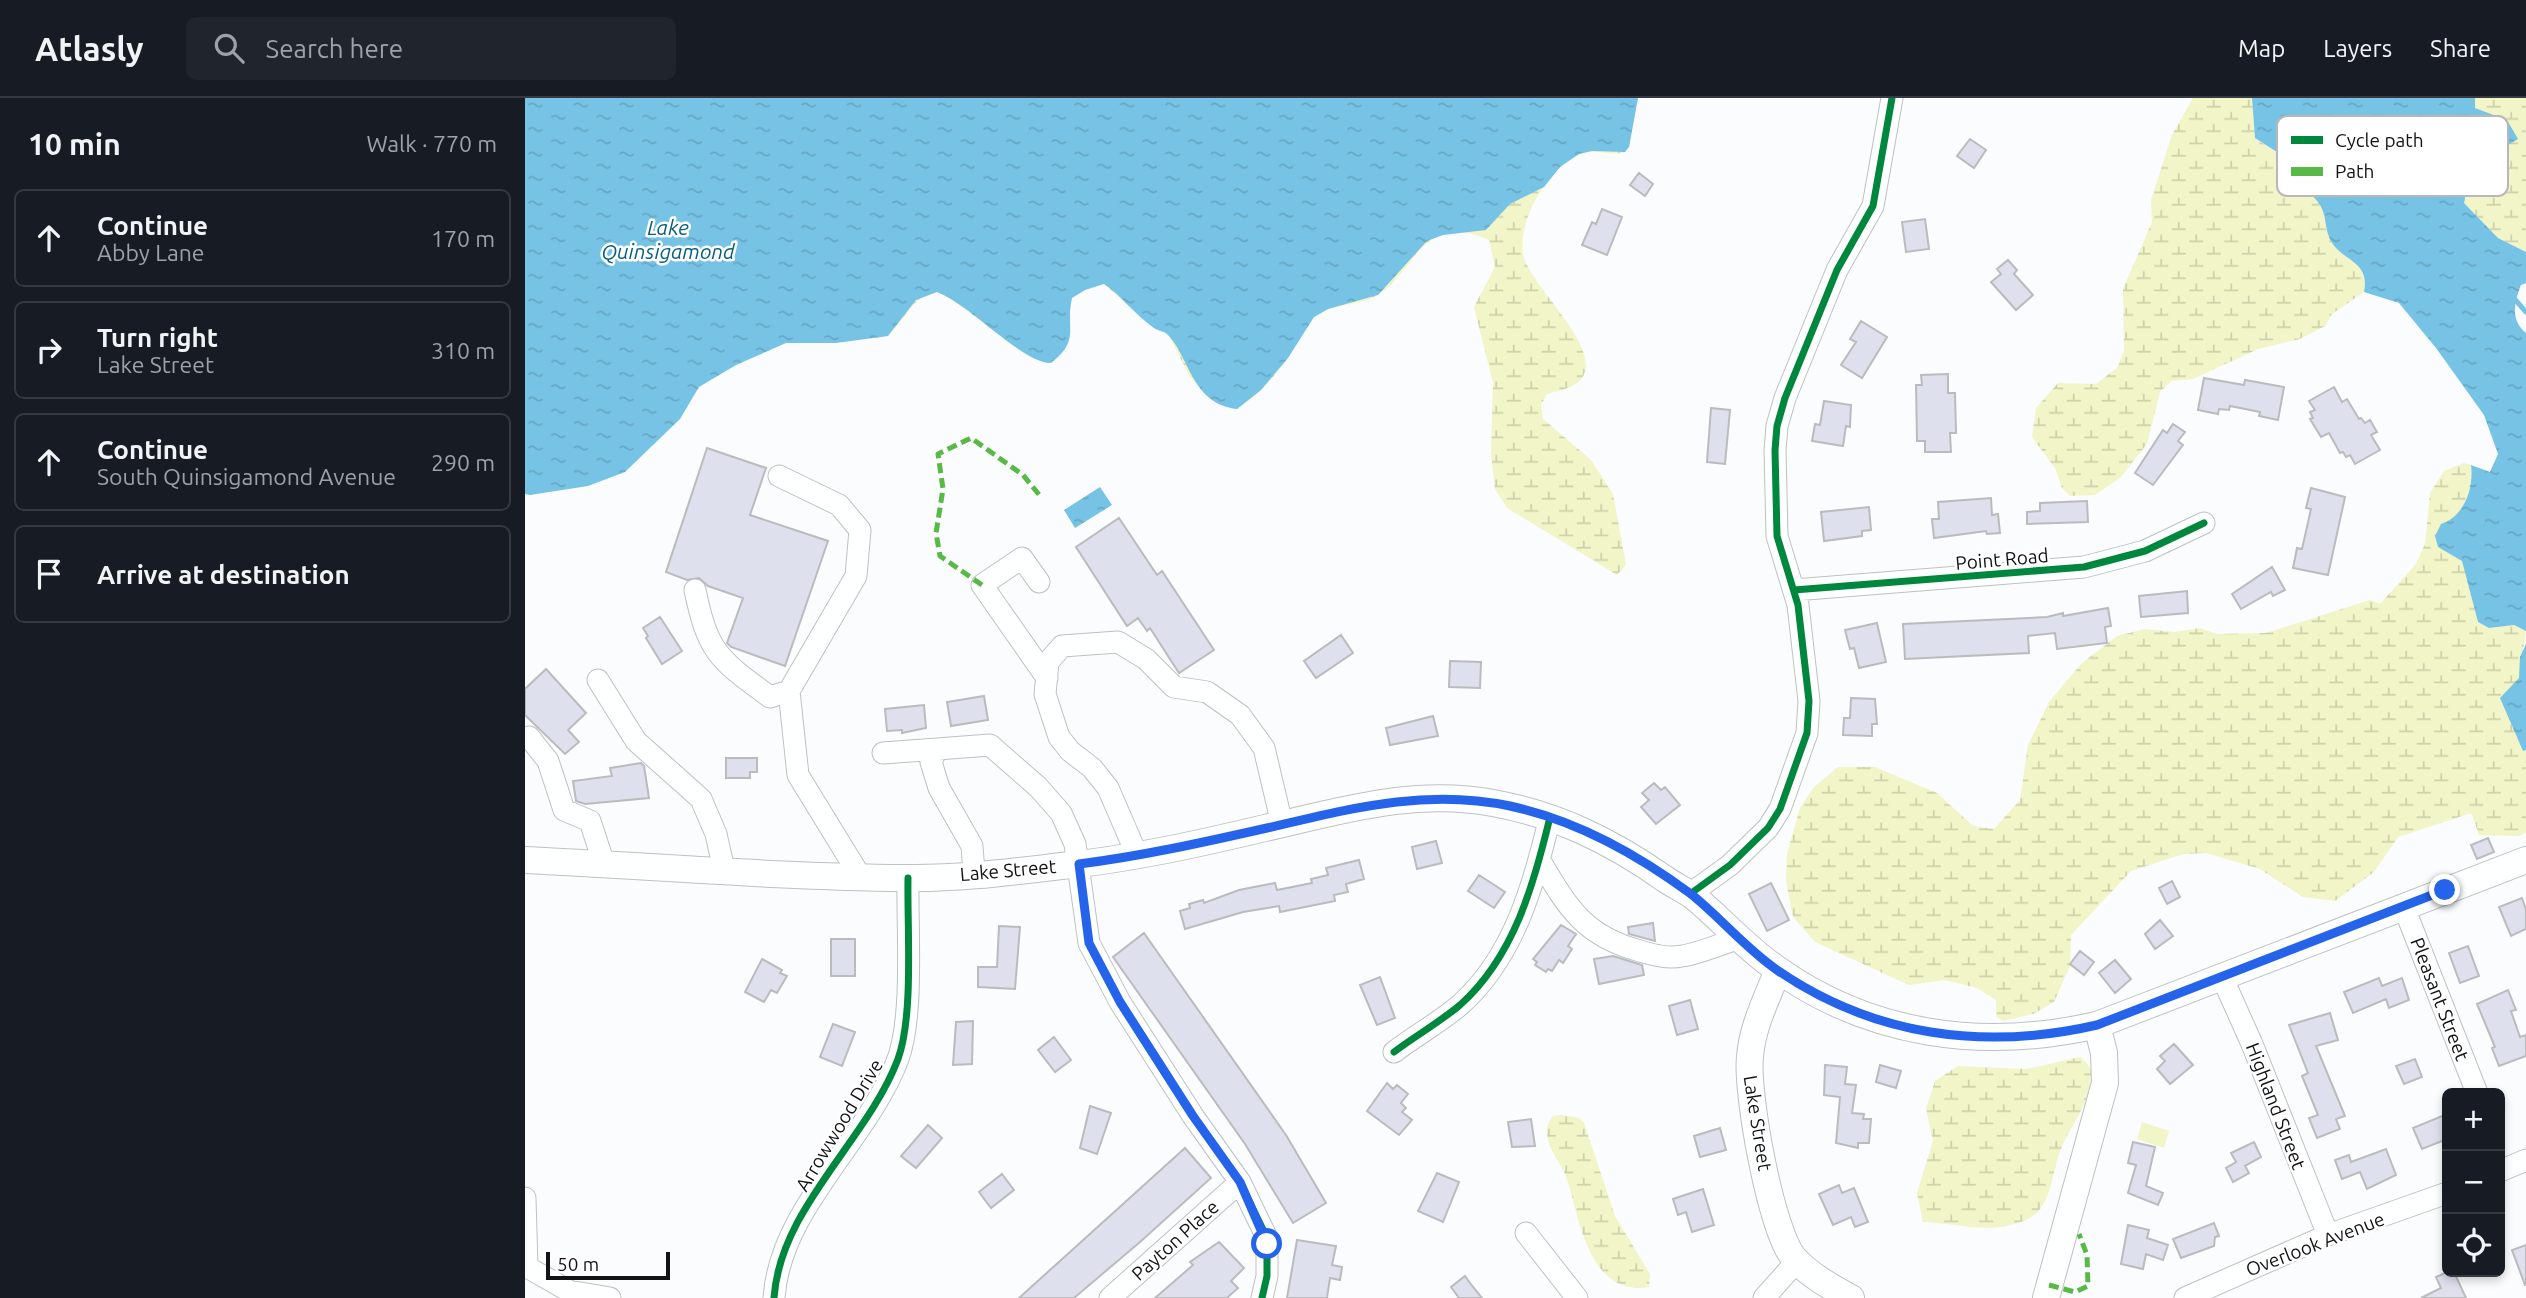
<!DOCTYPE html>
<html lang="en">
<head>
<meta charset="utf-8">
<style>
	:root { --surface:#171b24; --page:#20242c; --text:#f1f3f6; --muted:#9ea1a6; --line:#363941 }
	body { margin:0; font-family:Ubuntu,sans-serif; background:var(--page); color:var(--text) }
	.controls { position:absolute; right:21px; bottom:21px; display:grid; overflow:hidden; border-radius:10px; box-shadow:0 4px 10px #0003 }
	.controls button { width:63px; height:63px; display:grid; place-items:center; padding:0; border:0; border-bottom:2px solid var(--line); background:var(--surface); color:var(--text); font:35px sans-serif }
	.scale { position:absolute; left:21px; bottom:18px; width:124px; box-sizing:border-box; padding-left:7px; border:4px solid #131316; border-top:0; font-size:19px; line-height:24px; white-space:nowrap; color:#131316; -webkit-text-stroke:5px #fff; paint-order:stroke }
	.stop { position:absolute; width:21px; height:21px; margin:-16px; border:5px solid #2563eb; border-radius:50%; background:#fff }
	.stop.end { background:#2563eb; border-color:#fff; box-shadow:0 2px 7px #0008 }
	.list { margin:0; padding:0; list-style:none }
	h2 { display:flex; justify-content:space-between; align-items:center; height:91px; margin:0; padding:0 28px; font-size:30px }
	h2 small { font-size:23px; font-weight:400; color:var(--muted) }
	.list li { display:grid; grid-template-columns:46px 1fr auto; gap:21px; align-items:center; box-sizing:border-box; height:98px; margin:0 14px 14px; padding:0 14px; border:2px solid var(--line); border-radius:10px }
	.list b { display:block; font-size:26px; white-space:nowrap }
	.list p { margin:0; font-size:23px; white-space:nowrap; color:var(--muted) }
	.list em { font-size:23px; font-style:normal; color:var(--muted) }
	.icon { flex:none; width:38px; height:38px; fill:none; stroke:currentColor; stroke-width:2; stroke-linecap:round; stroke-linejoin:round }
	.map { position:relative; flex:none; width:2001px; height:1200px; overflow:hidden }
	header { display:flex; align-items:center; gap:42px; box-sizing:border-box; height:98px; padding:0 35px; background:var(--surface); border-bottom:2px solid var(--line) }
	header strong { font-size:33px }
	nav { display:flex; gap:38px; margin-inline-start:auto; font-size:24px }
	.search { width:490px; height:63px; background:var(--page); display:flex; align-items:center; gap:18px; box-sizing:border-box; padding:0 24px; border-radius:10px; color:var(--muted); font-size:26px }
	main { display:flex }
	aside { flex:1; background:var(--surface) }
	.map>svg:first-child { display:block }
	.wetland { fill:url(#wetland-marsh) }
	.garden { fill:#f1f5c7 }
	.water { fill:url(#water-ripples) }
	.lines { fill:none; stroke-linecap:round; stroke-linejoin:round }
	.stream { stroke:#77c3e5; stroke-width:5 }
	.building { fill:#dee0ed; stroke:#babbbd; stroke-width:2 }
	.minor-casing { stroke:#bec0c2; stroke-width:23 }
	.major-casing { stroke:#bec0c2; stroke-width:28 }
	.minor { stroke:#feffff; stroke-width:21 }
	.major { stroke:#feffff; stroke-width:26 }
	.quiet { stroke:#58b947; stroke-width:5; stroke-dasharray:10 5; stroke-linecap:butt }
	.cycleway-casing { stroke:#fff; stroke-width:11 }
	.cycleway { stroke:#00873e; stroke-width:7 }
	.route { stroke:#2563eb; stroke-width:9 }
	.labels { text-anchor:middle; stroke-width:5; stroke-linejoin:round; paint-order:stroke }
	.street-label { font-size:19px; fill:#131316; stroke:#fff }
	.water-label { font-size:21px; font-style:italic; fill:#095f80; stroke:#fff }
	.key { fill:#fff; stroke:#b8b8b9; stroke-width:2 }
	.key-label { font-size:19px; fill:#131316 }
</style>
</head>
<body>
<header>
<strong>Atlasly</strong>
<div class="search"><svg class="icon" aria-label="search" viewBox="0 0 24 24"><circle cx="10" cy="10" r="6"/><path d="M15 15l6 6"/></svg>Search here</div>
<nav><a>Map</a><a>Layers</a><a>Share</a></nav>
</header>
<main>
<aside>
<h2>10 min<small>Walk · 770 m</small></h2>
<ul class="list">
<li><svg class="icon" aria-label="ahead" viewBox="0 0 24 24"><path d="M12 20V5M6 11l6-6 6 6"/></svg><div><b>Continue</b><p>Abby Lane</p></div><em>170 m</em></li>
<li><svg class="icon" aria-label="right" viewBox="0 0 24 24"><path d="M7 20v-9h11M14 6l5 5-5 5"/></svg><div><b>Turn right</b><p>Lake Street</p></div><em>310 m</em></li>
<li><svg class="icon" aria-label="ahead" viewBox="0 0 24 24"><path d="M12 20V5M6 11l6-6 6 6"/></svg><div><b>Continue</b><p>South Quinsigamond Avenue</p></div><em>290 m</em></li>
<li><svg class="icon" aria-label="arrive" viewBox="0 0 24 24"><path d="M6 21V4h12l-3 4 3 4H6"/></svg><div><b>Arrive at destination</b></div></li>
</ul>
</aside>
<div class="map">
<svg width="2001" height="1200" viewBox="0 0 2001 1200">
	<defs>
		<pattern id="wetland-marsh" width="20" height="14" patternUnits="userSpaceOnUse" patternTransform="scale(1.75)"><rect width="20" height="14" fill="#f1f5c7"/><path d="M1 5h8M5 5V1M11 12h8M15 12V8" fill="none" stroke="#ced1aa"/></pattern>
		<pattern id="water-ripples" width="26" height="14" patternUnits="userSpaceOnUse" patternTransform="scale(1.75)"><rect width="26" height="14" fill="#77c3e5"/><path d="M2 4q2-2 4 0t4 0M15 11q2-2 4 0t4 0" fill="none" stroke="#66a7c4"/></pattern>
	</defs>
	<rect width="100%" height="100%" fill="#fbfcfd"/>
	<!-- wetland -->
	<path class="wetland" d="M1113,0l-9,49 -4,5c-15,5 -31,-5 -47,3 -18,9 -30,25 -41,42 -9,15 -17,39 -14,57 6,33 90,101 54,129 -7,6 -21,8 -30,11l-6,11 2,14 48,41 22,34 13,71 -9,10 -110,-67 -12,-19 -4,-35 2,-71 -19,-76 21,-40 -6,-27c-69,-29 -72,32 -113,56 -20,11 -48,7 -64,24 -10,10 -15,24 -23,36 -13,20 -32,41 -52,53l-21,-9 -14,-11 -12,-12 -22,-43 -14,-6 -50,-44 -19,6 -13,8c-7,30 9,42 -21,65 -29,0 -81,-58 -114,-71 -33,6 -30,38 -61,47l-25,-48z
		M1668,0h59l3,40 28,19c6,29 19,25 35,45 9,12 6,22 11,35 9,24 42,22 35,55l-32,22 -7,12 -25,13 -42,10 -65,30 -22,2 -11,11 -13,52 -27,34 -25,17 -25,1 -8,-8 -7,-20 -23,-31 4,-29 22,-25 38,1 21,-16 7,-17 -1,-62 29,-67 -1,-22 21,-65z
		M1950,0h51v154l-28,-14 -34,-35 -4,-52 8,-8 35,5 4,-28 -32,-12z
		M1939,365l7,2c4,31 -18,57 -33,82l24,13 16,62 11,6 25,-3 12,6 -7,47 4,73 3,-1v82l-6,4 -41,-1 -7,-21h-4l-70,23 -24,35 -39,29 -32,-4 -43,-28 -54,-16 -23,1 -52,17 -60,64 -1,31 -16,36 -21,12 -30,7 -7,-5v-16l-19,-12 -33,-8 -35,5 -94,-43 -22,-25 -7,-36 1,-27 13,-46 14,-21 24,-20h37l62,26 36,33 21,3 26,-29 8,-55 21,-43 32,-38 36,-28 28,-7 30,3 25,-4 17,6 49,-1 104,-33 10,4 36,-40 9,-20 5,-51 14,-22z
		M1555,959c6,5 11,9 11,18 0,27 -20,50 -30,74 -8,19 -8,43 -21,60 -3,5 -11,10 -17,12 -32,14 -67,2 -100,1l-6,-29 16,-52 -7,-32 9,-28 23,-15 68,3z
		M1037,1017l17,3 5,5 31,93 35,58 -1,13c-62,11 -71,-76 -82,-108 -8,-22 -31,-42 -14,-63z"/>
	<!-- garden -->
	<path class="garden" d="M1617,1024l27,9 -5,17 -27,-9z"/>
	<!-- water -->
	<path class="water" d="M0,0h1113l-9,49 -4,5 -33,-1 -13,3 -19,13 -16,20 -34,17 -24,26 -43,5 -16,6 -49,54 -50,14 -14,8 -26,41 -27,32 -24,19c-45,-5 -47,-51 -69,-74 -3,-4 -10,-4 -14,-7 -19,-13 -32,-32 -50,-44l-19,6 -13,8c-7,30 9,42 -21,65 -29,0 -80,-58 -114,-71l-21,8 -28,36 -52,7h-50l-50,22 -37,22 -19,32 -55,53 -37,14 -58,9 -5,-1z
		M1727,0h223v10l32,12 11,19 -15,9 -35,-5 -8,8c0,19 9,34 4,52l34,35 28,14v31l-5,2c-7,17 -11,35 5,48v298l-12,-6 -25,3 -11,-6 -16,-61 -24,-14 -3,-11 6,-12c23,-7 33,-36 30,-59l19,7 8,-18 -14,-39 -48,-67 -37,-45 -35,-11c7,-33 -26,-31 -35,-55 -5,-13 -2,-23 -11,-35 -16,-21 -29,-16 -35,-46l-28,-18z
		M575,389l12,18 -37,23 -11,-18z
		M2001,546v106l-3,1 -23,-53 19,-20 1,-21z"/>
	<g class="lines">
		<!-- stream -->
		<path class="stream" d="M1987,198l14,16"/>
	</g>
	<!-- building -->
	<path class="building" d="M1445,41l16,11 -12,18 -17,-12z
		M1114,75l14,11 -8,12 -15,-11z
		M1077,111l20,8 -15,38 -25,-10 10,-23 4,2z
		M1400,121l4,30 -23,3 -4,-30z
		M1483,162l9,10 -3,4 19,21 -17,15 -25,-28 10,-8 -4,-5z
		M1336,223l26,16 -25,41 -21,-13 15,-23 -6,-3z
		M1423,276v19h7l1,40h-6l1,19h-26v-11h-8l-1,-56h6l-1,-10z
		M1679,280l40,7 1,-5 39,7 -6,33 -19,-4 1,-4 -30,-6 -1,4 -10,-1 -1,5 -20,-4z
		M1809,289l8,15 5,-3 12,20 2,-1 4,5 5,-3 7,12 -6,3 9,15 -25,14 -5,-9 -4,2 -3,-5 -3,1 -11,-20 -8,4 -11,-18 3,-1 -3,-6 5,-2 -6,-9z
		M1299,303l27,4 -1,22 -4,-1 -3,20 -31,-5 3,-17 5,1z
		M1186,310l19,2 -5,54 -18,-2z
		M1648,326l12,8 -7,9 5,4 -30,40 -18,-12 28,-43 4,3z
		M182,350l59,20 -16,47 78,26 -43,125 -54,-19 -4,-4 16,-45 -35,-12 -9,-8 -12,2 -21,-8z
		M1786,390l34,9 -17,78 -35,-7 4,-20 5,1 9,-40 -5,-1z
		M1466,400l1,17 6,-1 2,19 -13,1 -1,-3 -52,7 -2,-19h7l-1,-17z
		M1562,403l1,21 -61,2v-12l13,-1v-8z
		M1344,409l2,23 -9,1v5l-38,5 -3,-29z
		M594,420l38,57 5,-4 52,79 -35,23 -29,-45 -3,3 -9,-13 -11,8 -51,-79z
		M1747,469l13,23 -12,6 -2,-4 -30,17 -9,-15z
		M1662,493l1,22 -47,4 -2,-21z
		M1583,510l3,18 -6,1 2,16 -50,6 -2,-16 -27,3 1,17 -124,6 -2,-35 144,-7 16,-4v3z
		M135,519l22,34 -20,13 -16,-26 2,-2 -5,-8z
		M1352,525l9,39 -27,6 -5,-20 -4,1 -5,-19z
		M816,537l12,18 -37,25 -12,-17z
		M925,563l31,1 -1,26 -31,-1z
		M21,571l40,44 -18,17 11,12 -14,12 -40,-39v-26z
		M459,598l4,24 -37,6 -4,-24z
		M1326,600l24,1 2,25h-5v12l-29,-1 1,-17h6z
		M399,607l2,23 -24,5v-3l-15,1 -2,-22z
		M908,618l5,20 -48,9 -4,-17z
		M201,660h31v14h-7v6h-24z
		M116,665l3,3 5,32 -64,6 -9,-3 -3,-20 39,-5 -2,-8z
		M1129,685l7,7 4,-3 15,18 -24,19 -15,-17 8,-7 -7,-7z
		M1963,740l6,14 -17,7 -6,-14z
		M911,743l6,22 -25,6 -5,-22z
		M834,762l5,19 -18,5 2,8 -14,3 1,6 -55,11 -1,-6 -36,6 -58,17 -5,-18 10,-3 -1,-4 14,-4 1,3 35,-13 36,-7 2,7 35,-7 -1,-4 17,-4 -2,-7z
		M954,777l26,17 -11,16 -26,-17z
		M1647,783l8,16 -13,7 -8,-16z
		M1246,785l18,37 -22,11 -18,-37z
		M1997,800l4,12v19l-15,7 -12,-29z
		M1635,822l13,16 -18,13 -10,-15z
		M1128,825l2,18 -26,-7 -1,-7z
		M1036,827l15,9 -8,12 4,3 -9,14 -4,-3 -7,11 -4,-2 -2,3 -11,-7 2,-3 -4,-3z
		M474,828l21,1 -5,62 -37,-2v-20h19z
		M619,835l142,202 40,68 -33,20 -48,-79 -132,-187z
		M306,841h24v37h-24z
		M1943,848l11,30 -19,7 -11,-30z
		M1555,853l14,11 -10,13 -14,-11z
		M1088,858l29,9 2,10 -45,9 -5,-25z
		M237,861l20,11 -2,3 7,3 -10,17 -6,-3 -7,12 -19,-10z
		M1590,862l16,19 -16,14 -16,-20z
		M855,879l15,41 -18,7 -17,-40z
		M1854,880l3,8 20,-8 7,22 -20,8 -3,-9 -33,14 -9,-21z
		M1983,892l8,20 -5,1 9,26 6,-2v21l-27,10 -7,-18 3,-1 -18,-43z
		M1165,902l8,29 -21,6 -8,-29z
		M1805,915l8,27 -22,6 29,70 -9,3 4,10 -23,9 -8,-20 9,-3 -16,-39 6,-3 -19,-48z
		M448,923l-1,43 -19,1 3,-43z
		M308,926l22,8 -13,34 -22,-9z
		M529,939l17,23 -16,12 -17,-22z
		M1649,946l19,21 -23,19 -13,-15 8,-8 -5,-5z
		M1890,961l7,18 -18,7 -8,-18z
		M1300,967l22,2 -2,17 11,1 -4,28 12,1 -1,5h8l-2,24h-11v5l-22,-5 4,-46 -16,-2z
		M1355,967l21,6 -5,17 -20,-6z
		M862,985l6,6 4,-4 11,9 -7,9 5,5 -4,4 10,8 -13,15 -32,-24z
		M565,1008l21,7 -14,41 -17,-6z
		M1922,1016v25l-25,10 -9,-21z
		M1006,1021l4,27 -23,1 -4,-25z
		M403,1027l14,13 -26,30 -15,-12z
		M1195,1030l6,22 -26,7 -6,-21z
		M1608,1044l22,5 -9,39 17,7 -5,12 -30,-12 8,-28 -8,-2z
		M1729,1044l7,15 -16,9 4,7 -16,9 -7,-14 10,-6 -5,-9z
		M660,1050l26,30 -71,64 -66,56h-55z
		M1861,1051l10,26 -29,14 -7,-17 -18,7 -7,-19 14,-5 2,7z
		M912,1075l22,9 -16,40 -25,-11z
		M477,1076l12,16 -23,18 -12,-16z
		M1314,1087l3,8 12,-5 14,34 -13,5 -4,-10 -18,8 -14,-31z
		M1178,1091l11,36 -22,7 -6,-20 -8,3 -5,-16z
		M1689,1125l5,13 -4,1 -1,9 -33,12 -8,-19z
		M1603,1127l21,5 -2,8 21,7 -5,15 -17,-6 -3,15 -22,-5z
		M772,1142l39,6 -4,19 10,2 -2,13 -10,-2 -3,20h-40z
		M694,1144l25,26 -13,13 7,7 -11,10h-72l38,-33 -3,-3z
		M2001,1147v40h-1l-13,-35z
		M1922,1174h7l12,26h-45l20,-10 -5,-11z
		M940,1178l5,7 12,15h-23l-8,-11z"/>
	<g class="lines">
		<!-- minor casing -->
		<g class="minor-casing">
			<path id="minor" d="M254,378l60,29 21,25 -4,46 -67,115 9,84 62,101
				M514,484l-17,-24 -40,27 65,93
				M170,492c13,64 25,70 75,107l19,-6
				M1269,492l290,-23 61,-16 59,-28
				M73,582l38,61 65,58 15,35 8,36
				M4,639l19,24 16,49 26,11 14,43
				M358,655l54,-4
				M612,757l-29,-67 -16,-20 -22,-17 -11,-14 -14,-43 3,-32 14,-16 56,-4 28,17 28,28 33,5 33,23 24,33 18,76
				M1015,763c28,47 44,75 100,90 14,4 27,8 42,5 19,-3 39,-12 57,-18
				M449,775l-2,-27 -33,-58 -8,-26 6,-13 53,-4 48,42 23,26 14,31 14,99 31,59 73,114 47,66 27,56v38l-5,22
				M1165,796l40,-29 38,-37 12,-19 27,-76 2,-32 -11,-96 -21,-69 -2,-86 2,-24 8,-28 52,-128 36,-64 19,-108
				M1878,807l74,188
				M1697,879l30,67 76,191
				M869,954c21,-16 46,-30 66,-47 54,-48 74,-121 90,-188
				M1975,1073l26,-11
				M0,1100l2,69 42,24 41,7
				M1001,1135l51,65
				M249,1200c6,-90 93,-157 124,-239 16,-44 9,-132 10,-181
				M585,1200l130,-116
				M1239,1200l33,-37
				M1660,1200l143,-63 119,-42"/>
		</g>
		<!-- major casing -->
		<g class="major-casing">
			<path id="major" d="M0,762c126,6 254,17 380,18 52,1 105,-6 157,-12 68,-7 136,-22 203,-38 76,-17 149,-40 228,-25 65,12 118,38 172,76 9,6 19,11 28,17 28,23 51,50 81,71 95,69 209,84 323,58
				M1253,872c-11,28 -26,57 -28,87 -4,36 21,174 44,201 15,17 37,29 57,40
				M1521,1200l59,-215 -1,-30 -7,-28 429,-165"/>
		</g>
		<!-- minor -->
		<use href="#minor" class="minor"/>
		<!-- major -->
		<use href="#major" class="major"/>
		<!-- quiet -->
		<path class="quiet" d="M457,487l-42,-29 -4,-23 7,-44 -5,-35 33,-16 52,37 18,22
			M1524,1187l26,7 13,-6 -1,-31 -8,-21"/>
		<!-- cycleway casing -->
		<g class="cycleway-casing">
			<path id="cycleway" d="M1269,492l290,-23 61,-16 59,-28
				M554,766l10,79 31,59 73,114 47,66 27,56v38l-5,22
				M1165,796l40,-29 38,-37 12,-19 27,-76 2,-32 -11,-96 -21,-69 -2,-86 2,-24 8,-28 52,-128 36,-64 19,-108
				M869,954c21,-16 46,-30 66,-47 54,-48 74,-121 90,-188
				M249,1200c6,-90 93,-157 124,-239 16,-44 9,-132 10,-181"/>
		</g>
		<!-- cycleway -->
		<use href="#cycleway" class="cycleway"/>
	</g>
	<g class="lines">
		<!-- route -->
		<path class="route" d="M742,1146l-27,-62 -47,-66 -73,-114 -31,-59 -10,-79c63,-8 126,-22 188,-36 82,-19 158,-40 243,-22 66,14 127,48 181,88 30,24 54,54 86,76 96,66 207,81 320,55l348,-135"/>
	</g>
	<g class="labels">
		<!-- street labels -->
		<g class="street-label">
			<text transform="translate(1477 461) rotate(-5)" y="7">Point Road</text>
			<text transform="translate(483 772) rotate(-5)" y="7">Lake Street</text>
			<text transform="translate(1915 901) rotate(69)" y="7">Pleasant Street</text>
			<text transform="translate(1751 1008) rotate(69)" y="7">Highland Street</text>
			<text transform="translate(1233 1025) rotate(81)" y="7">Lake Street</text>
			<text transform="translate(314 1027) rotate(-59)" y="7">Arrowwood Drive</text>
			<text transform="translate(650 1142) rotate(-42)" y="7">Payton Place</text>
			<text transform="translate(1790 1146) rotate(-21)" y="7">Overlook Avenue</text>
		</g>
		<!-- water labels -->
		<g class="water-label">
			<text x="143" y="137">Lake<tspan x="143" dy="24">Quinsigamond</tspan></text>
		</g>
	</g>
	<!-- legend -->
	<rect x="1752" y="18" width="231" height="80" rx="10" class="key"/>
	<rect x="1766" y="38" width="32" height="8" fill="#00873e"/>
	<rect x="1766" y="69" width="32" height="9" fill="#58b947"/>
	<g class="key-label">
		<text x="1810" y="49">Cycle path</text>
		<text x="1810" y="80">Path</text>
	</g>
</svg>
<div class="controls">
<button>+</button>
<button>−</button>
<button><svg class="icon" aria-label="locate" viewBox="0 0 24 24"><circle cx="12" cy="12" r="6"/><path d="M12 2v4M12 18v4M2 12h4M18 12h4"/></svg></button>
</div>
<div class="scale">50 m</div>
<div class="stop" style="left:742px;top:1146px"></div>
<div class="stop end" style="left:1920px;top:792px"></div>
</div>
</main>
</body>
</html>
